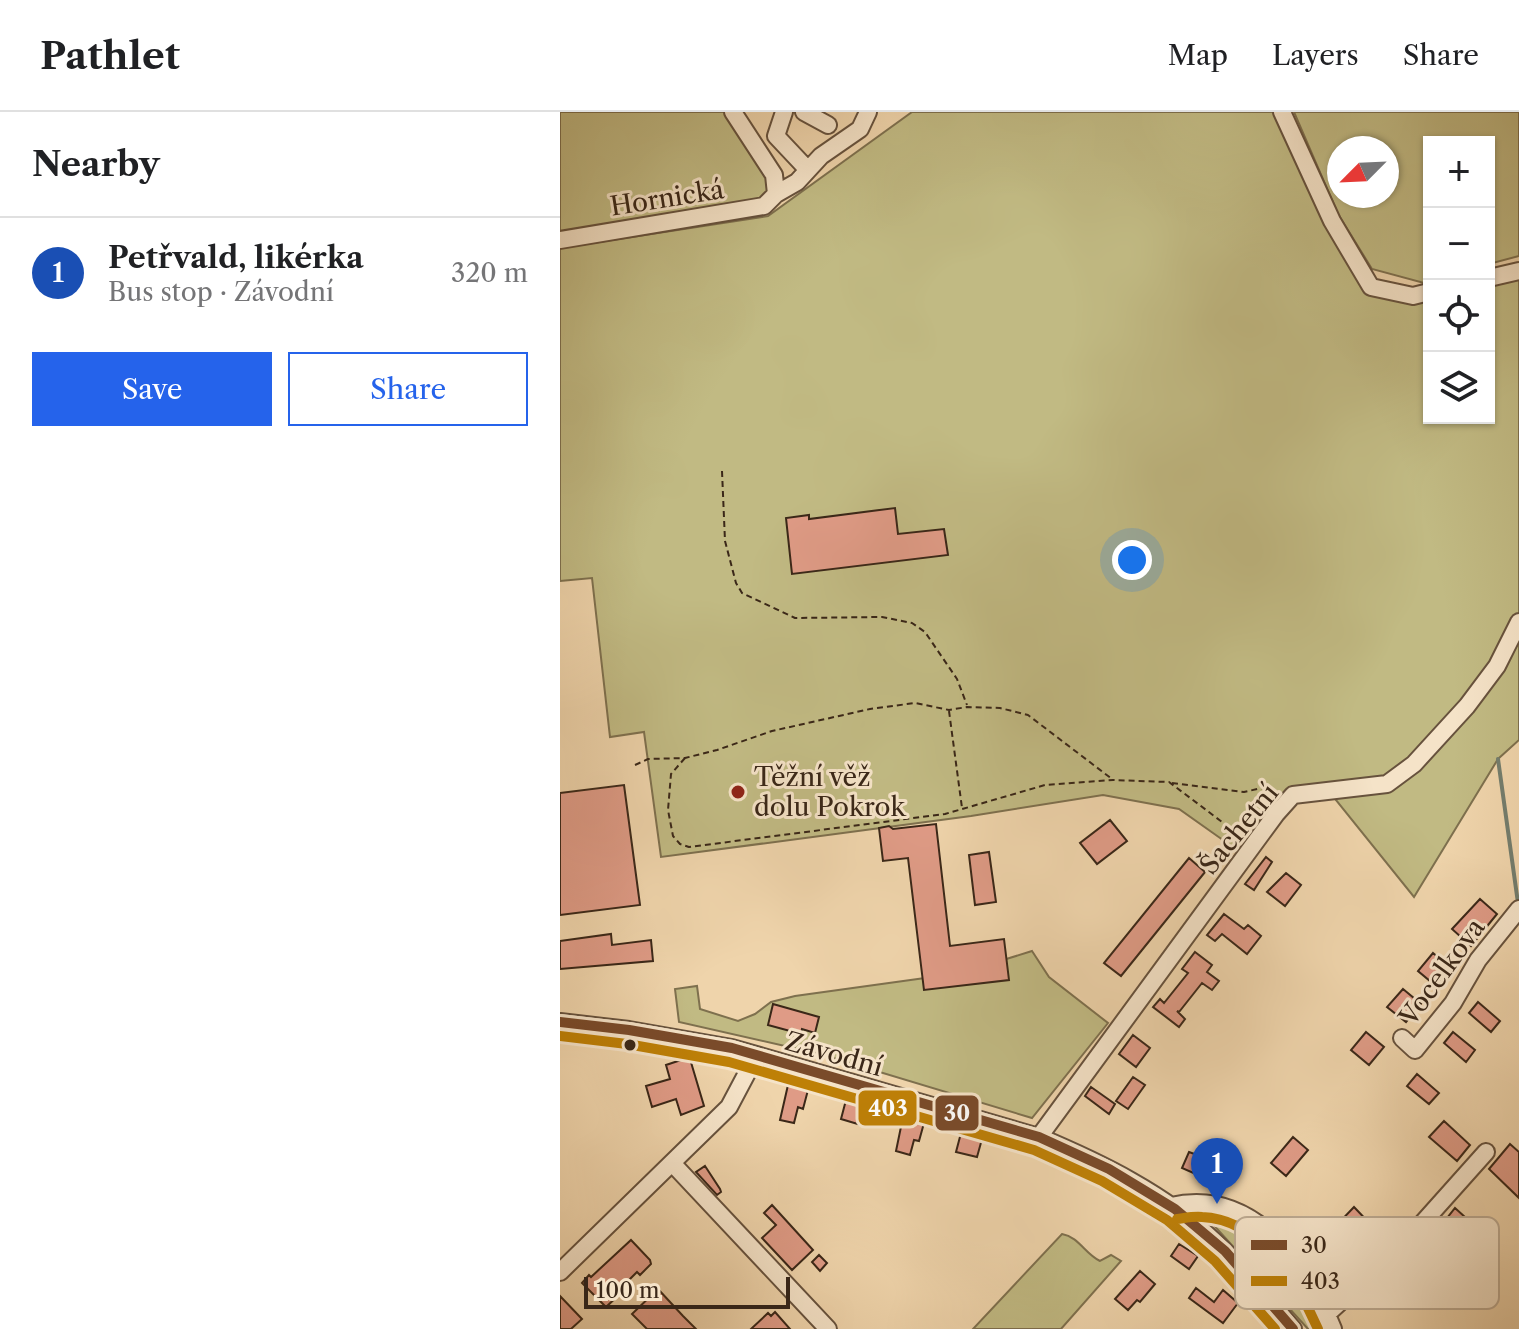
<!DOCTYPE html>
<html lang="en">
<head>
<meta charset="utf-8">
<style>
	:root { --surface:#fff; --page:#f6f6f6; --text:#202124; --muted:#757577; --line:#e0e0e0; --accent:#2563eb }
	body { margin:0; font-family:"Libre Caslon Text",serif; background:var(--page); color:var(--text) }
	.controls { position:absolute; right:24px; top:24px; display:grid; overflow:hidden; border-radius:0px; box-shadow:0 2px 6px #0004 }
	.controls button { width:72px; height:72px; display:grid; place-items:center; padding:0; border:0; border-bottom:2px solid var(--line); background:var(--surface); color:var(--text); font:40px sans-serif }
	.compass { position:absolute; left:767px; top:24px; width:72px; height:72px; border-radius:50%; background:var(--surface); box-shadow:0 2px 6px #0004; rotate:246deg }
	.scale { position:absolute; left:24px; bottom:20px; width:206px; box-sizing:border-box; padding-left:8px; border:4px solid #3a2718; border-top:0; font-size:22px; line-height:28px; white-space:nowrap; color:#3a2718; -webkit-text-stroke:6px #f5e3c8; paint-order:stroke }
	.you { position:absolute; left:572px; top:448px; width:28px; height:28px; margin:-20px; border:6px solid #fff; border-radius:50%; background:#1a73e8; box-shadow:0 0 0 12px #1a73e833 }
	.badge { display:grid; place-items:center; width:52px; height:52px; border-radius:50%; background:var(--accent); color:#fff; font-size:26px; font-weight:700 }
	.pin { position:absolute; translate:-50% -66px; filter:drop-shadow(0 2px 4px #0008) }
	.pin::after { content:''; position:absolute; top:42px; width:28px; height:24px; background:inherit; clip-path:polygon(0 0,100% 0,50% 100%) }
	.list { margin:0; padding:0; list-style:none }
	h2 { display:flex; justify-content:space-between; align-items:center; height:104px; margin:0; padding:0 32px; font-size:34px }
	h2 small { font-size:26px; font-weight:400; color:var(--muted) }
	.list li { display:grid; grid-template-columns:52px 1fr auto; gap:24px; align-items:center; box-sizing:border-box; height:112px; padding:0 32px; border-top:2px solid var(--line) }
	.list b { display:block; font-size:30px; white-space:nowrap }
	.list p { margin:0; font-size:26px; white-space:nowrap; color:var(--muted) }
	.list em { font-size:26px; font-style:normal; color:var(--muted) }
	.actions { display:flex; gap:16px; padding:24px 32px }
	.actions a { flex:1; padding:18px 0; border:2px solid var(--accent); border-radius:0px; text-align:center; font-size:28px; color:var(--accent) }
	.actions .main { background:var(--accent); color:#fff }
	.icon { flex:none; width:44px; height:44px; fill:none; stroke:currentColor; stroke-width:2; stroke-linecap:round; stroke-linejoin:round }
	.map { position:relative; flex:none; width:959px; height:1217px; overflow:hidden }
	header { display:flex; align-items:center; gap:48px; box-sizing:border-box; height:112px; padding:0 40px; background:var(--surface); border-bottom:2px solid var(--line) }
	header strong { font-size:38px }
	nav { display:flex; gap:44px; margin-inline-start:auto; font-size:28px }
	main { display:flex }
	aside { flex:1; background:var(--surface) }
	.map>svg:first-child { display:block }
	.green { fill:#c1ba83; stroke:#7e704e; stroke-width:2; fill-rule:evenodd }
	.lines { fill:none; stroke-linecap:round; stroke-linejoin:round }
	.stream { stroke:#747e6e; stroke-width:4 }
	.building { fill:#df9b86; stroke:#3a2718; stroke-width:2 }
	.minor-casing { stroke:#67523d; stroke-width:20 }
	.path { stroke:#3a2718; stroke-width:2; stroke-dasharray:6 4; stroke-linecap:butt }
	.minor { stroke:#f5e3c8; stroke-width:16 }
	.bus-1-casing { stroke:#f5e3c8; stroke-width:16 }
	.bus-2-casing { stroke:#f5e3c8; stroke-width:16 }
	.bus-1 { stroke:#7a4b2a; stroke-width:10 }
	.bus-2 { stroke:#be8007; stroke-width:10 }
	.poi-dot { fill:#8f2418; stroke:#f5e3c8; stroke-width:3 }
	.bus-dot { fill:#3a2718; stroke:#f5e3c8; stroke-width:3 }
	.labels { text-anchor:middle; stroke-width:6; stroke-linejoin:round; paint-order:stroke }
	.street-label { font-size:26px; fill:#3a2718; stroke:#f5e3c8 }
	.poi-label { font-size:26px; fill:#3a2718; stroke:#f5e3c8; text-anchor:start }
	.key { fill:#f5e3c8; stroke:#bdab93; stroke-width:2 }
	.key-label { font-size:22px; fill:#3a2718 }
	.line-badge { stroke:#f5e3c8; stroke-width:3 }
	.badge-label { font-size:22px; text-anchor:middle; font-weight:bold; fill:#fff }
</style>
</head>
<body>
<header>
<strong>Pathlet</strong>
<nav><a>Map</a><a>Layers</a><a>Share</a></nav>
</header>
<main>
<aside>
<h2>Nearby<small></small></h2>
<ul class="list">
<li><span class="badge" style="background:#1a4fb4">1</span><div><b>Petřvald, likérka</b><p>Bus stop · Závodní</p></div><em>320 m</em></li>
</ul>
<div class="actions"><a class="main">Save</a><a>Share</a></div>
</aside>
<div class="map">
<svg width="959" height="1217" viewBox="0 0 959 1217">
	<rect width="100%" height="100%" fill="#efd4ab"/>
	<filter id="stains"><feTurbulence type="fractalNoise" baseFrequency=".0025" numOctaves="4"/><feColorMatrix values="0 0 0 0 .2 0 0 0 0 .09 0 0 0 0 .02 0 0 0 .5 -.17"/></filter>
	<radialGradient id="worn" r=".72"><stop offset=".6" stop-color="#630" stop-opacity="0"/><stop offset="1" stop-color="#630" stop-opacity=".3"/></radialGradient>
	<!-- green -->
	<path class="green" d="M0,0h173l41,63 -7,25 -207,32z
		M352,0h370l89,175 58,5v126h60v-140l30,-7v469l-21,19 -84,138 -86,-107 -35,5 -40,50 -18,-13 2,18 -58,-41 -76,-14 -132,21 -310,41 -17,-125 -34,5 -18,-159 -32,3v-333l208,-32z
		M734,0h225v144l-30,8v-122h-60v139l-5,2 -52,-14 -34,-55zM779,36h48v48h-48z
		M472,839l17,26 59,46 -76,95 -212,-64 -141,-32 -4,-33 22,-3 3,23 38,12 17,-7 16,-12 24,-6 166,-23z
		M652,1098c56,18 91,67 113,119h-17l-99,-109 -3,-7z
		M502,1122c17,3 23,20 38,27l11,-6 10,6 -60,68h-88z"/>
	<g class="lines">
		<!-- stream -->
		<path class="stream" d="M938,647l20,144"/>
	</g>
	<!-- building -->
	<path class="building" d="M335,396l3,26 46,-5 4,26 -156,19 -6,-56 23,-3v4z
		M64,673l16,120 -80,10v-122z
		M550,708l17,21 -30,23 -17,-21z
		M376,712l14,122 54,-7 5,41 -85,10 -16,-132 -25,3 -4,-33 10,-2 4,3z
		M429,740l7,50 -21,3 -6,-50z
		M706,745l6,5 -18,28 -9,-6z
		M629,746l16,14 -84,104 -17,-13z
		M726,761l15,12 -16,21 -18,-14z
		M920,787l17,15 -26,32 -19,-17z
		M664,802l20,15 4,-4 13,11 -14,18 -25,-20 -7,7 -8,-6z
		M51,822l1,11 39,-5 2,21 -93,8v-28z
		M635,840l17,13 -5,7 12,9 -7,9 -10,-7 -23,29 -2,-1 8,8 -6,8 -26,-20 7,-8 4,4 24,-30 -6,-4z
		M873,841l18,15 -15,18 -18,-15z
		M843,877l18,15 -15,18 -19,-15z
		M918,890l22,19 -9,11 -22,-19z
		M213,892l46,13 -4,16 -13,-4 -1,5 -33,-9z
		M806,920l18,15 -15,18 -18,-15z
		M893,920l22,18 -9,12 -22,-19z
		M573,923l17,13 -14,19 -17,-13z
		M124,947h6l14,47 -23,9 -5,-16 -24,8 -6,-21 24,-7 -4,-14z
		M857,962l22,19 -10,11 -22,-18z
		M573,965l12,8 -17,24 -12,-8z
		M228,973l20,5 -5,19 -5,-2 -4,16 -14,-3z
		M531,975l24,17 -6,10 -24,-18z
		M286,988l20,6 -5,19 -20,-6z
		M343,1005l21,6 -5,18 -5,-1 -4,15 -14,-4z
		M884,1009l26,24 -13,16 -28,-24z
		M401,1021l21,6 -5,18 -21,-5z
		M733,1025l15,13 -22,26 -15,-13z
		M950,1032l9,8v46l-30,-29z
		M629,1040l8,3 1,-3 11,4 -2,4 7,3 -7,16 -25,-11z
		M145,1054l15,23 1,3 -4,3 -21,-23z
		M212,1093l41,45 -21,20 -30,-32 14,-13 -12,-12z
		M794,1095l20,21 -19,20v9l-7,7 9,8 -11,10 -12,-11 -2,3 -22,-21 2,-2 -17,-21 9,-7 14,17 14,-15 2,3z
		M895,1096l32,29 -34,35 -28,-26z
		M71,1128l19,20 1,4 -11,11 -3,-3 -16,16 2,3 -17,16 -24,-24 7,-8 2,2z
		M619,1132l19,12 -9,13 -18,-13z
		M259,1143l8,8 -7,8 -8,-9z
		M580,1159l15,13 -15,18 -3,-2 -9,10 -13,-11z
		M636,1176l18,14 9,-12 15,13 -15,20 -34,-25z
		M98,1177l25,27 13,13h-49l-15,-15z
		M0,1184l22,23 -11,10h-11z
		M215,1200l15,17h-39l17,-16 3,3z"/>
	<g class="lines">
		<!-- minor casing -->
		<g class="minor-casing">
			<path id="minor" d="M173,0l41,63 2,19
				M224,0l-8,24 32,34
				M244,0l24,13
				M722,0l50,109 39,66 42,9 16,-4
				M0,128l204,-34 12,-12 21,-12 24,-26 39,-27 8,-17
				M929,166l30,-7
				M0,910l69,8 103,18 307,89c62,26 126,57 175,104 29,27 53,58 79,88
				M842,926l13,12 38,-47 25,-43 41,-51
				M479,1025l237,-323 17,-19 94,-11 27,-20 53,-58 30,-40 22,-44
				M113,1052l155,165
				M611,1094c81,-19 136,57 162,123
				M0,1160l169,-165 27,-51
				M767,1202l75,-68 84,-94"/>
		</g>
		<!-- path -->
		<path class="path" d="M162,359l3,70 11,42 6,10 53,25 87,-1 30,6 13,9 32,47 10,26
			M389,599l13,97
			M125,646l-14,16 -3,36 5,26 7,8 9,3 256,-33 100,-29 68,-5 56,2 73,55
			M75,653l13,-6 37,-1 32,-8 55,-19 98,-22 45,-6 34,7 18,-3 33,1 28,7 84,64
			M612,671l72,9 18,-4 14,3"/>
		<!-- minor -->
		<use href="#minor" class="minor"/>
		<!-- bus-1 casing -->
		<g class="bus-1-casing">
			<path id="bus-1" d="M0,910l69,8 103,18 307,89 70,32 66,40 50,42 68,78"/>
		</g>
		<!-- bus-2 casing -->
		<g class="bus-2-casing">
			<path id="bus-2" d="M0,924l67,8 102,18 305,88 68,31 65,39 48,41 60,68
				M617,1107c8,-1 17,-3 25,-2 58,2 95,65 116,112"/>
		</g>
		<!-- bus-1 -->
		<use href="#bus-1" class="bus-1"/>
		<!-- bus-2 -->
		<use href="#bus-2" class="bus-2"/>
	</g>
	<!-- markers -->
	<circle class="poi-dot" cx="178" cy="680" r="8"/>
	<circle class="bus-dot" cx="70" cy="933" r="7"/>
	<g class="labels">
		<!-- street labels -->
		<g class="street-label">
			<text transform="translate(107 86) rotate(-9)" y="9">Hornická</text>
			<text transform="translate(679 717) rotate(-51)" y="9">Šachetní</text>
			<text transform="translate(882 860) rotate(-54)" y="9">Vocelkova</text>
			<text transform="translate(274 942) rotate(16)" y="9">Závodní</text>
		</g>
		<!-- poi labels -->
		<g class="poi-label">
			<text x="194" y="674">Těžní věž<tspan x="194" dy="30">dolu Pokrok</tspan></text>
		</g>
	</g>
	<!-- legend -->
	<rect x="675" y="1105" width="264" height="92" rx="12" class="key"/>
	<rect x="691" y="1128" width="36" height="10" fill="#7a4b2a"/>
	<rect x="691" y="1164" width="36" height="10" fill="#be8007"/>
	<g class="key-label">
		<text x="741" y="1141">30</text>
		<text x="741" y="1177">403</text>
	</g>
	<g class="line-badge">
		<rect x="297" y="977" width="61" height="38" rx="8" fill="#be8007"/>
		<rect x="374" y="982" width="46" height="38" rx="8" fill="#7a4b2a"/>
	</g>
	<g class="badge-label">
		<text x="328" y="1004">403</text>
		<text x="397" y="1009">30</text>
	</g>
	<rect width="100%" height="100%" filter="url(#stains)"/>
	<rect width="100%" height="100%" fill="url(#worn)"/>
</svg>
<div class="controls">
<button>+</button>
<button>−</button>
<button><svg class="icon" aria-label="locate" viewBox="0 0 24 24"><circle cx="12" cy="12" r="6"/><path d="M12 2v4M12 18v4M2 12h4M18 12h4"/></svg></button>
<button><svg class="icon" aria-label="layers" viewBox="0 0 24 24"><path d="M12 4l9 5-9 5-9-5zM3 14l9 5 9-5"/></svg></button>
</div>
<svg class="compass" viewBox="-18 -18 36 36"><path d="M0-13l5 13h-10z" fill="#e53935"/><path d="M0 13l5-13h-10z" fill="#757577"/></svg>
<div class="scale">100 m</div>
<div class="you"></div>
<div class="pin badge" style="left:657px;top:1092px;background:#1a4fb4">1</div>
</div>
</main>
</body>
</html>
